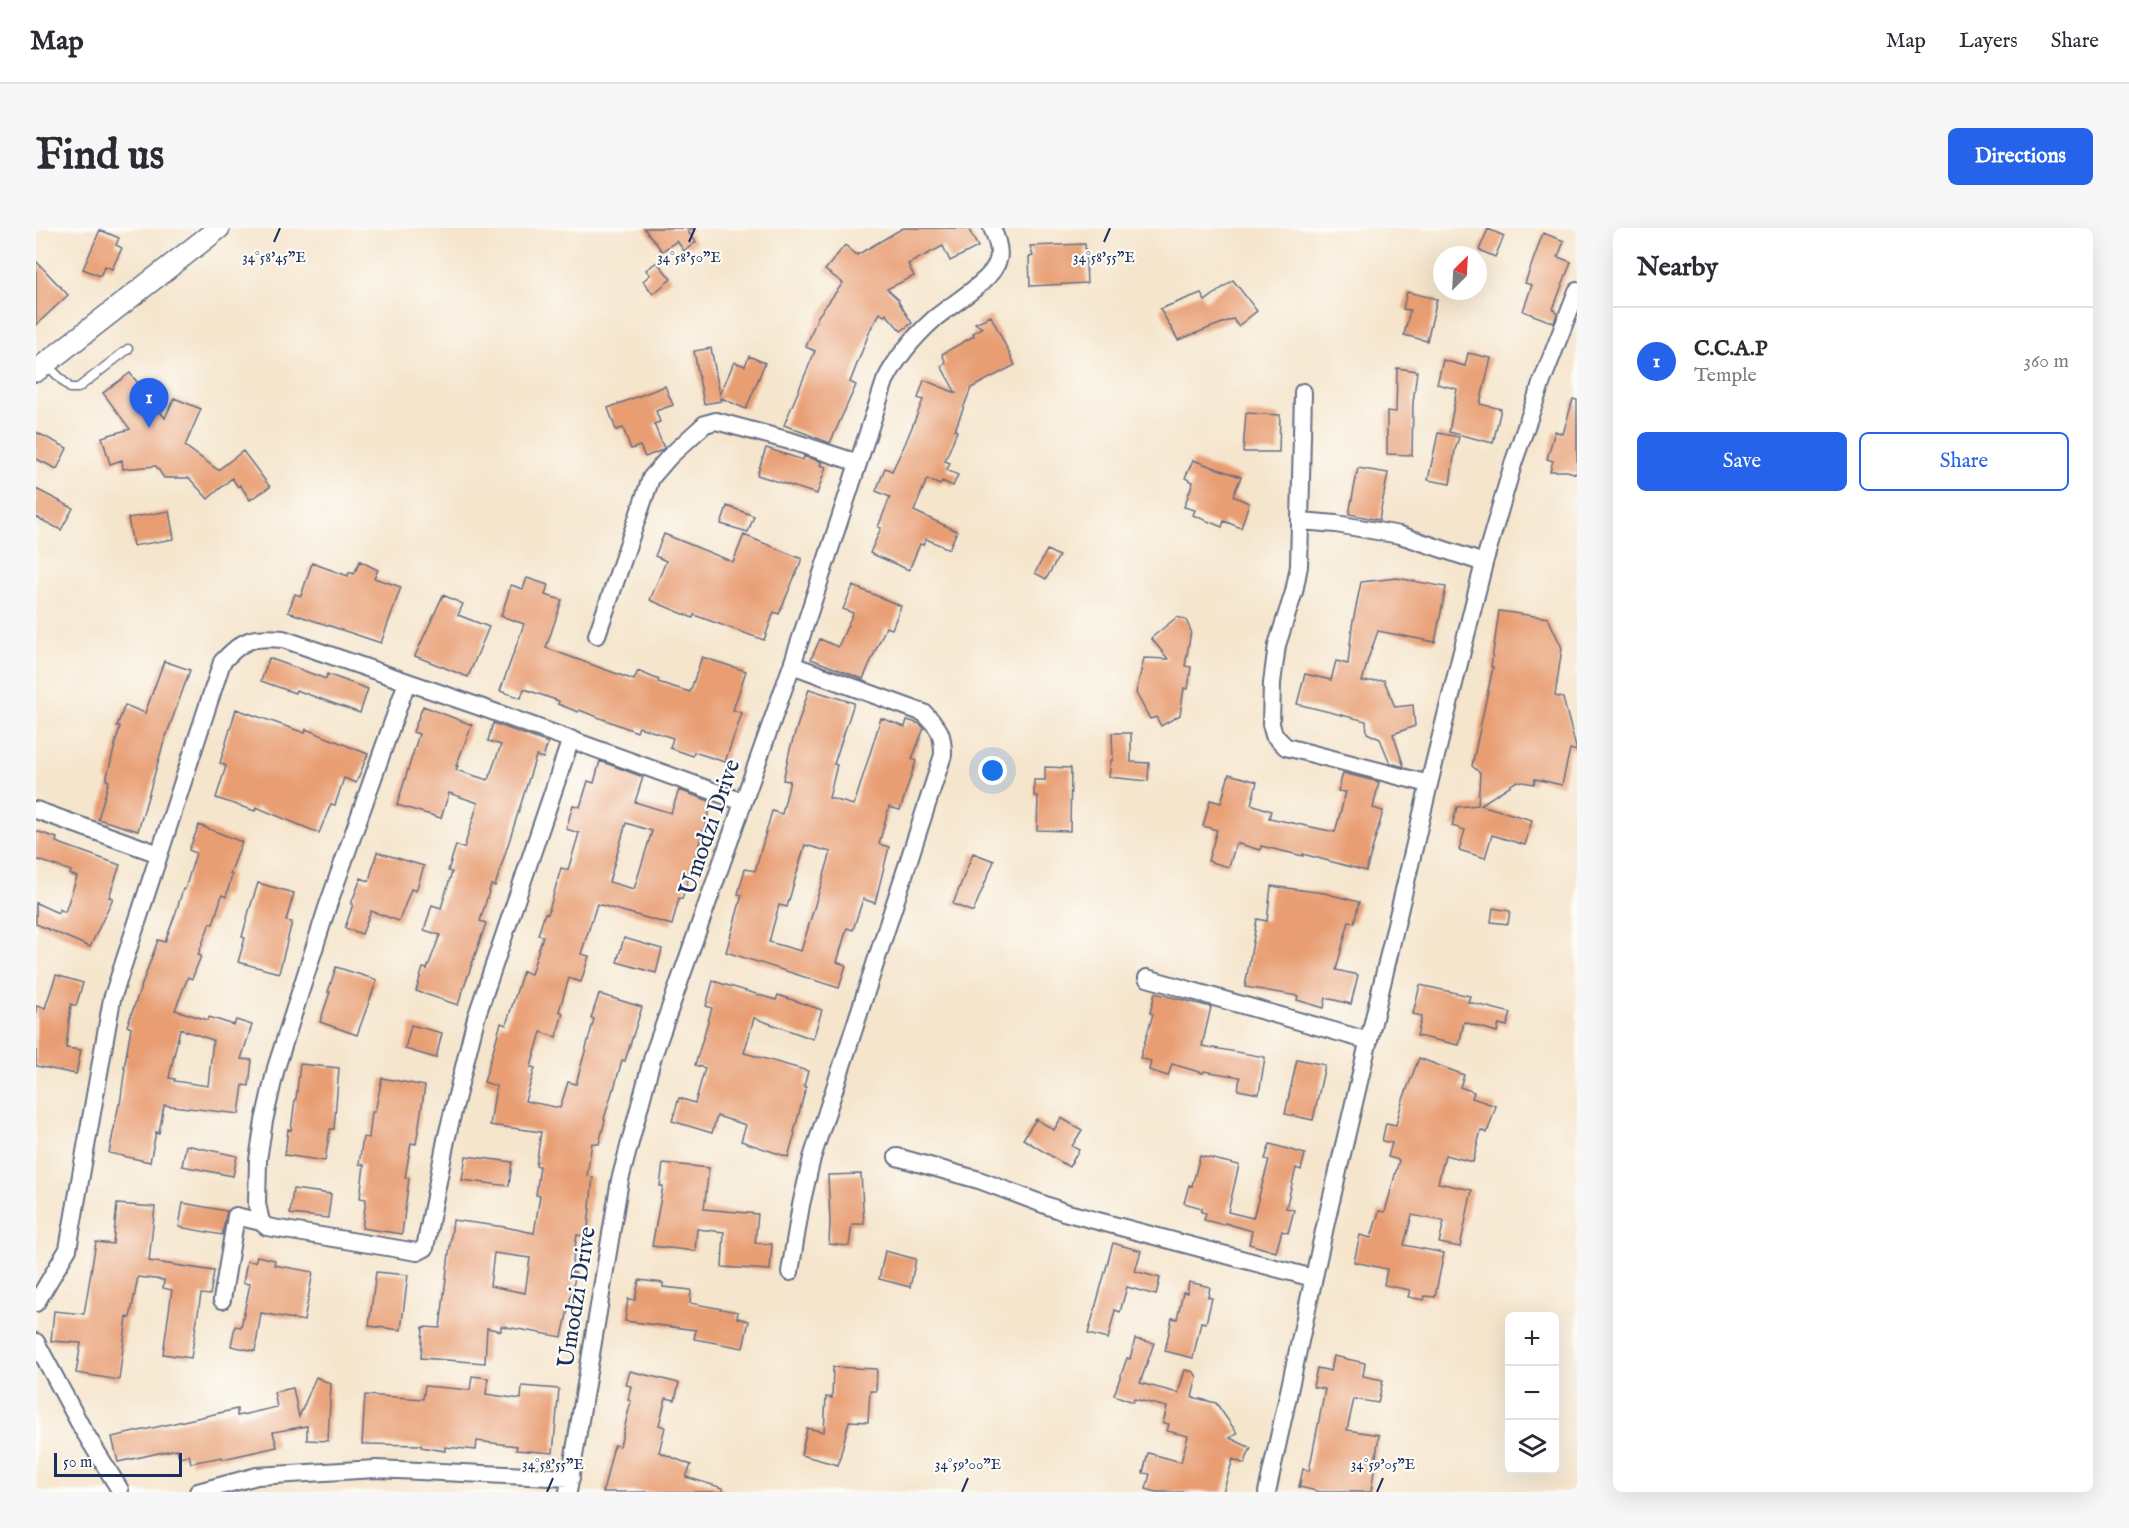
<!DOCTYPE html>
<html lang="en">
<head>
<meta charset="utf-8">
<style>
	:root { --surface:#fff; --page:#f7f7f7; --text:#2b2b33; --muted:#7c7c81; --line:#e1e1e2; --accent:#2563eb }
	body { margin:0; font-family:"IM FELL English",serif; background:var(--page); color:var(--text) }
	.controls { position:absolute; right:18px; bottom:18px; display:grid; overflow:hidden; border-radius:9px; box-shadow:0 6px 24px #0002 }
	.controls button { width:54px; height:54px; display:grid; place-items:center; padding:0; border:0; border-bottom:2px solid var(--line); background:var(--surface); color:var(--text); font:30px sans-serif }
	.compass { position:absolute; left:1397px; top:18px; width:54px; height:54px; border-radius:50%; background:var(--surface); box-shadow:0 6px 24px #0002; rotate:24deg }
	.scale { position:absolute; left:18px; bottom:15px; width:128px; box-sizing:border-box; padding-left:6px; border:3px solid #1b2f5e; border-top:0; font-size:16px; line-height:21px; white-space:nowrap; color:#1b2f5e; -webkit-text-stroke:4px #fdfcf7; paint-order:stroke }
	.you { position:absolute; left:957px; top:543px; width:21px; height:21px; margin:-15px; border:4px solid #fff; border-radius:50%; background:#1a73e8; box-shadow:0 0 0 9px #1a73e833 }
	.badge { display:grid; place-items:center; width:39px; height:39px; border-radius:50%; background:var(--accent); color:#fff; font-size:20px; font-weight:700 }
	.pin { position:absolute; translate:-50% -50px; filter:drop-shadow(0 2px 3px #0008) }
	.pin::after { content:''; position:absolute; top:32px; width:21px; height:18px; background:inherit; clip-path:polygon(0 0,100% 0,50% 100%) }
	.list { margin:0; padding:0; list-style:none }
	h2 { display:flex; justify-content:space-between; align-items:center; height:78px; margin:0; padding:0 24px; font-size:26px }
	h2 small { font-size:20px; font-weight:400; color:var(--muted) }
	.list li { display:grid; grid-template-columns:39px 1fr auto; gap:18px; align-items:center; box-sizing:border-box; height:108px; padding:0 24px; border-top:2px solid var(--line) }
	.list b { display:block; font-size:22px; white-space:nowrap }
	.list p { margin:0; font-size:20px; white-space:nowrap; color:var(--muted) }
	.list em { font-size:20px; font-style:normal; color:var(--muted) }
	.actions { display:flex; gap:12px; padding:18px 24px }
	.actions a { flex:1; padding:14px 0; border:2px solid var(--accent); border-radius:9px; text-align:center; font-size:21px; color:var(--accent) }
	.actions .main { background:var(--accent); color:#fff }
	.icon { flex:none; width:33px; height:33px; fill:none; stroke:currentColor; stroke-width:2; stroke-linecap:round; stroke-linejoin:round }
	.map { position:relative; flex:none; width:1541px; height:1264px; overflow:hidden; border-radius:9px }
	header { display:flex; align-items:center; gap:36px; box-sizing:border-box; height:84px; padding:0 30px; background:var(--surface); border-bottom:2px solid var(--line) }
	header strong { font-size:28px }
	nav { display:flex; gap:33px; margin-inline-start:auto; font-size:21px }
	.intro { display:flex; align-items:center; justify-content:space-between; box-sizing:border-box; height:144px; padding:0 36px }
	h1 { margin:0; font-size:42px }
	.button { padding:15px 27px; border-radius:9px; background:var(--accent); color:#fff; font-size:21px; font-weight:700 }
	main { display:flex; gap:36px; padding:0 36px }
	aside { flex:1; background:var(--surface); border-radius:9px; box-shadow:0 6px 24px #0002 }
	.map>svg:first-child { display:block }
	.building { fill:#e89d72; fill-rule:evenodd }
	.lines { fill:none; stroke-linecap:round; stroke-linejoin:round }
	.service-casing { stroke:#676f84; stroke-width:11 }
	.minor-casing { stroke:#676f84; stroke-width:20 }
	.tertiary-casing { stroke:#676f84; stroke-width:24 }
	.service { stroke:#fff; stroke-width:8 }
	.minor { stroke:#fff; stroke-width:16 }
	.tertiary { stroke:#fff; stroke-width:21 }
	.ticks { fill:none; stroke:#1b2f5e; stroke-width:2 }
	.labels { text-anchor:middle; stroke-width:4.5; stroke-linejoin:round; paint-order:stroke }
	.street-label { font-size:24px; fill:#1b2f5e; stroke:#fdfcf7 }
	.ticks-label { font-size:15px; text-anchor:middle; fill:#1b2f5e; stroke:#fdfcf7; stroke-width:4.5; stroke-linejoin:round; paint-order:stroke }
</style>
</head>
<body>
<header>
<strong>Map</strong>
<nav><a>Map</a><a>Layers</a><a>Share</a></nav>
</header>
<div class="intro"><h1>Find us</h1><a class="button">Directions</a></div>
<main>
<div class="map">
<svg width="1541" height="1264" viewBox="0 0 1541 1264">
	<rect width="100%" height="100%" fill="#fdfcf7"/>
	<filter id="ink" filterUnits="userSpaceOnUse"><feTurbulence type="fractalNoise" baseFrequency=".0167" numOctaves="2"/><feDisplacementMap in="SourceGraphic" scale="12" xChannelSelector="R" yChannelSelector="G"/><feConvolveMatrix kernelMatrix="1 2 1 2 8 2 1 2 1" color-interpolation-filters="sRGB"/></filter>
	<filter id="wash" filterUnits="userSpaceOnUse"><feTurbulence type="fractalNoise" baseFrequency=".008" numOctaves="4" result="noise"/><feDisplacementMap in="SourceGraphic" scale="24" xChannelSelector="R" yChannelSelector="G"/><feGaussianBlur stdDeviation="1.35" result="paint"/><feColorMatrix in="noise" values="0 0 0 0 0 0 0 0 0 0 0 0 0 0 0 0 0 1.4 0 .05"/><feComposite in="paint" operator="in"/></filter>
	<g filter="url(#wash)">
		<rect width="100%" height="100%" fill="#f5e5cc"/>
		<g id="blocks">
			<!-- building -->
			<path class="building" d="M608,0h50l-6,4 8,10 -12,9 -7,-10 -15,10z
				M867,0h65l10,19 -28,14 -7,-15 -35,18 6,12 -27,13 12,11 -1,1 14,22 -11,8 -15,-17 -2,2 -4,-3 -9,15 -21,54 6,3 -26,58 -46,-18 31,-74 -9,-4 12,-31 25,-33 -18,-13 20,-25 12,10z
				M1452,1l16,7 -9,21 -16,-7z
				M64,2l19,8 -3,7 6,3 -10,21 -7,-3 -5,10 -17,-7z
				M1507,5l21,8 -6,16 13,5 -18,47 4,5 -3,9 -31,-12 9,-26 -7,-2z
				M1049,16l2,39 -57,3 -1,-29 4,-1 -3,-10z
				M0,33l32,34 -32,30z
				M621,34l14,17 -18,15 -10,-13 7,-6 -4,-5z
				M1197,52l24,31 -19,15 -5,-7 -55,21 -18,-31 41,-16 4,8z
				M1371,64l30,7 -10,42 -23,-6 6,-25 -7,-1z
				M955,88l24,49 -44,23 -16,42 2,1 -12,30 5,2 -3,7 11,5 -5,11 -11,-5 -2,4 -13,-6 -13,32 43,20 -8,18 -23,-10 -3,6 -3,-1 -11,26 -39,-17 11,-25 -3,-1 12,-30 -14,-6 9,-23 7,3 13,-27 18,-44 -5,-2 6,-18 32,13 -15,-27 5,-3 -4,-9 32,-18 -1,-3 9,-5 -7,-5z
				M675,120l9,47 14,-33 11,4 4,-10 16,7 -19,46 -25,-11v3l-17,3 -10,-53z
				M1432,125l23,5 -11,46 21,5 -8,34 -44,-11 8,-43 -20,-5 6,-24 22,6z
				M1361,140l20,3 -4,32 -1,52 -25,-1v-43l9,1z
				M94,145l35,45 9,-20 27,11 -16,37 33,24 25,-19 27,36 -20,13 -10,-15 -2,2 -6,-9 -24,21 -19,-21h-25l-8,-12 -33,3 -1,-9 -12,4 -8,-27 28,-8 -27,-36z
				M629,158l8,19 -17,6 4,11 -6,2 10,24 -4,3 -15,6 -5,-11 -9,3 -8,-21 -7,2 -8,-22z
				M1537,171l4,1v74l-10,-3h-17l3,-10 -6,-2 8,-28 8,3z
				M1210,185l34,2 -1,37h-36z
				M0,204l31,16 -10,21 -21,-10z
				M1402,205l21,4 -4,13 -5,34 -22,-4z
				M730,220l37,12 1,-4 18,6 -2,3 6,2 -9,27 -60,-19z
				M1157,232l48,17 -8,19 16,7 -8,25 -17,-7 -2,6 -29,-12 2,-5 -11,-3 9,-25 -8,-4z
				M1322,240l30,5 -9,47 -30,-6z
				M0,261l37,19 -12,22 -25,-13z
				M691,278l27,10 -6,16 -27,-8z
				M133,283l5,28 -41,7 -5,-28z
				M628,306l69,28 11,-27 58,24 -23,55 -5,-2 -10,28 -70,-25 -1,3 -43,-18 16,-39 -11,-5z
				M1011,322l12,6 -13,23 -11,-6z
				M324,333l18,9 -4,8 27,9 -20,56 -93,-31 7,-18 6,2 11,-33 36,13 1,-4 5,2z
				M491,350l21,7 -3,10 17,5 -16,48 88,32 4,-9 21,9 -1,2 32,10 12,-35 44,14 -13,39 9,3 -17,49 -31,-10 -1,4 -23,-8 3,-10 -34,-11 -2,5 -58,-22 -1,2 -20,-8 1,-3 -35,-12 -3,9 -21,-7 24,-67 -23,-8 10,-31 12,4z
				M1361,350l49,9 -11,55 -57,-11 -10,28 -6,23 22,-2 11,27 18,-2 2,21 -22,8 11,33 -14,-4 -10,-24 -13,-6 -1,-12 -69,-17 8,-30 26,6 5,-19 12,3 4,-38 9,-44z
				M817,358l48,20 -9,23 -6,-2 -23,52 -52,-20 9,-20 18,8 15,-34 -10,-4z
				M407,367l20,9 -5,11 31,12 -21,50 -53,-21z
				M1463,383l49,7 14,30 -7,48 8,2 14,53 -7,-2 -8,36 -27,-6 -1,5 -17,-3 -37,24 52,15 -7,25 -33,-10 -7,23 -26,-8 6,-20 -13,-4 5,-19 21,-2 2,-32 -8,-7 21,-99h-2z
				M1141,389l9,3 5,11 -6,35 6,1 -3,22 -4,-1 -4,27 -19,11 -5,-9 -6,2 -14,-26 8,-35 24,1 -17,-21z
				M233,430l57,21 1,-5 41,15 -8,24 -64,-23 -1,3 -34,-12z
				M128,433l26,9 -27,75 -25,86 -40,-12 11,-38 -3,-1 14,-54h-3l8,-21 20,8z
				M773,461l45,14 -20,61 3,1 -8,33 25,7 27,-87 24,9 2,-7 13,4 4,4 -12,31 4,2 -16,49 -11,-3 -10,37 10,3 -14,56 -12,-4 -10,31 -6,-2 -10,34 9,3 -7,23 -113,-36 16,-57 -4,-1 7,-25 10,2 17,-60 10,3 8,-33 -7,-1 7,-31zM769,617l26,7 -30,99 -32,-9 10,-37 8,2z
				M387,478l49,19 -16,41h2l-2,4 32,10 13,-35 -13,-4 5,-18 55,20 -5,15 -7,-2 -41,130 -4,-1 -11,36 6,2 -28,82 -42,-14 7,-23 4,1 13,-34 -16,-5 8,-25 9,3 11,-36 -4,-1 8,-26 8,3 14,-45 -29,-10 -8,25 -44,-13 22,-71 -6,-2z
				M200,481l69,24 1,-4 62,25 -12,29 -12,-5 -9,27 -4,-1 -12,29 -63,-26 -1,4 -39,-13 10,-32 -6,-3z
				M1076,505h19v29l18,1 -1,18 -39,-4 2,-17h2z
				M564,533l43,16 -8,25 36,11 8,-23 33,12 -30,97 -3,-1 -7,27 -75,-21 -16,50 8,2 -8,26 -12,-4 -10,33 4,2 -7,24 -15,-5 -10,35 4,1 -10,33 35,7 8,-26 8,2 18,-65 -3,-1 8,-24 43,13 -17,54 -3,-1 -8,29h-1l-9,30 1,1 -6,24 -7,-1 -5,33 6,1 -6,60 -10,-2 -6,37 5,1 -14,64 -61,-11v5l-14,-3 -2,35 -64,-5 2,-31 17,1 13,-108 52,7 29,6 6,-37 -4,-1 4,-29h-4l5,-34 -51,-7 6,-39 -12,-4 17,-59 5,2 17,-54 8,3 12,-38 -5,-1 7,-22 3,1 13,-46 7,2 11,-37 -13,-4 7,-24 7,2 8,-26 6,2zM590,595l26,8 -18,58 -25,-7zM458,1025l36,5 -5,35 -35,-7z
				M1009,539l26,1 -1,63 -33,-1 1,-34h-4v-16h11z
				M1307,545l36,9 -6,26 10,3 -17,60 -63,-17v2l-42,-10 -1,4 -24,-7 -7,24 -21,-6 9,-31 -14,-4 7,-26 11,3 8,-29 28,8 -6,22 20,7 -2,7 66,14 11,-40 -8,-1z
				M163,597l43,17 -12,32 2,1 -6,22 -4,-2 -9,29 -3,-1 -12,32 3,1 -9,23 -4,-2 -13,33 33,10 1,-3 25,8 2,-5 16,5 -11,34 11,1 -3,26 -6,-1 -4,29 -75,-9 -5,28 -3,-1 -6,30 -41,-9 10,-49h1l5,-36h-1l7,-40 -4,-2 31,-86 7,2 11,-30 7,-23h2l11,-36 -7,-3zM144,801l33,11 -5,46 -34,-5 1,-2 -6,-1z
				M0,603l21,7 -1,4 64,23 -11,32 4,1 -23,49 -54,-23v-21l22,10 1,-4 6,3 12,-35 -7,-3 1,-3 -35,-12z
				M341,624l47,14 -8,25 -5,-2 -12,32 -28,-10 -9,23 -17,-6 8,-24h-2l10,-26 8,3z
				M937,625l21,8 -21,51 -20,-8z
				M222,655l36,10 -8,28 6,1 -13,51 -41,-11 7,-24 -3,-1 7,-26z
				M1235,658l53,7 35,9 -5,21 -5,-2 -13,49 22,5 -7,29 -25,-6 -2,10 -27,-8 1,-4 -53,-9 12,-68 10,2z
				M1457,680l17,3 -2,13 -17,-2z
				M588,710l38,11 -6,24 -39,-11z
				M300,739l41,13 -20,55 -37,-13 10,-30h-2z
				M20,747l27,8 -7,23 -5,-2 -5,44 15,2 -5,24 -40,-8v-60l9,2z
				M677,753l63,19 2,-5 44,15 -9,29 -59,-21 -10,35 64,18 -4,15 2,1 -12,45 1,1 -7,24 -47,-16 5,-16 -29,-9 -5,17 -40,-12 7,-23 16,5 10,-35 -10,-3 17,-57 -6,-2z
				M1384,757l50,11 -2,6 43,11 -4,13 -8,-2 -2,8 -33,-10 -5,23 -42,-9 5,-20 -9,-2z
				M1119,765l56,14 -9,39 63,11 -6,37 -21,-4 2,-13 -36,-6 -1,2 -31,-9 -4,12 -19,-6 2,-9 -11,-3 13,-44 -3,-1z
				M375,797l31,8 -6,25 -31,-9z
				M1383,830l45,17 -4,12 14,5 -2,6 24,8 -9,27 -6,-3 -8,32 -28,-7 -7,28 34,7 -12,57 -21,-4 5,-22 -32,-6 -8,30 40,8 -9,44 -10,-1 -1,4 -16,-3 2,-7 -26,-5 3,-16 -33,-7 6,-27 11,3 8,-27 6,1 14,-52 -11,-3 4,-14 -10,-2 4,-18 10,2 6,-23z
				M1261,831l28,6 -12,55 -28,-6z
				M264,836l39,4 -5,61h-4l-5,32 -40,-6 3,-26 3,1 4,-31h1z
				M346,850l43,8 -9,58 -5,-1 -6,35h4l-7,56 -40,-6 4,-29 -6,-1 4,-33 -5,-1 4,-27 6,1 3,-26h3z
				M1025,890l21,12 -10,16 7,4 -10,17 -46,-28 13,-20 18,11z
				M1234,916l35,10 -4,16 -5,-2 -10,40 8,2 -6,23 -6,-2 -6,21 -27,-8 3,-13 -27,-8 -1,2 -20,-5 2,-7 -5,-1 1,-4 -18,-5 5,-18 3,1 8,-30 39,9 -11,47 25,6 16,-58 -4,-1z
				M150,917l51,11 -4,20 -51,-10z
				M430,928l46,6 -3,24 -47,-6z
				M627,935l46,5 -5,41 54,5 -3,29 17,1 -2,26 -48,-3 2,-35 -27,-3 -2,22 -43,-5 11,-60h-3z
				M825,946l3,50h-12l-3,22 -20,-2 1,-22 -2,-47z
				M257,961l38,5 -3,24 -38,-4z
				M147,975l44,8 -5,24 -43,-8z
				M81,976l38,3 -6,54 65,10 -4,24 -9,-1 -10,64 -28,-4 9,-64 -9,-2 1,-8 -26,-3 -8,41 -3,-1 -8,63 -43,-7 5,-30 -30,-2 3,-30 30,3 12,-72 17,2z
				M1077,1015l28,8 -6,20 25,7 -4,17 -29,-8 -7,25 -5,-2 -7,29 -20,-5z
				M849,1023l31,8 -6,28 -31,-8z
				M221,1028l18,4 -1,5 39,7 -9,49 -43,-8 -6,38 -24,-5 4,-20 6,1 9,-43 -7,-1 4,-22 8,1z
				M340,1044l32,3 -7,55 -32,-4z
				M603,1052l24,3v4l28,3 -1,13 48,9 -1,6 12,3 -6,27 -49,-9 2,-9 -71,-9 3,-22 7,1z
				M1153,1054l21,5 -2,10 4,1 -6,25 -5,-1 -8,36 -28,-7 7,-33 5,1 6,-27 4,1z
				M1099,1111l19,4 -14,40 38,10 7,-23 9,2 3,5 -5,20 24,6 21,30 -7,5 21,10 -7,16 -11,-5 -10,33h-67l-10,-3 4,-15 -7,-1 5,-20 33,9 7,-26 -21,-5 2,-7 -6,-1 4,-16 -33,-8 -1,3 -19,-7 13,-37 3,1z
				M1298,1128l31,7 -2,13 20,4 -5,23 -24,-4 -7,31 32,5 -8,57h-50l-22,-5 4,-18 6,2 16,-82 -12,-2 4,-19 14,3z
				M797,1139l44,2 -1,22h-6l-2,31 -19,-1 -11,44 -37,-10 6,-27 17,4 2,-35 6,1z
				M594,1143l49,12 -4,17 -9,-2 -7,27 6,2 -6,25 32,13 -5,12 37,11v4h-120l11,-47 6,1 11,-45 -3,-1 3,-14 -5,-1z
				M436,1148l16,2 -2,16 35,5 1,-13 37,3 -6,64 -37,-3 1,-4 -40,-5 -1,9 -31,-3v4l-24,-4v-2l-59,-1 3,-49 58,4 2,-13 45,4z
				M280,1149l15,7 -3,57 -21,-1v-14l-34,6 4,15 -54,12 -1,-2 -31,6 -2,-8 -10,2 -2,-8 -59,13 -6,-25 125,-28v7l40,-9 -3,-15 19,-4 6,29z"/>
		</g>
	</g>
	<g filter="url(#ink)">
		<use href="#blocks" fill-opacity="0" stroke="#676f84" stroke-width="1.5"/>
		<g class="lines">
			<!-- service casing -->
			<g class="service-casing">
				<path id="service" d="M11,137l23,23h8l50,-39"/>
			</g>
			<!-- minor casing -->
			<g class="minor-casing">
				<path id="minor" d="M1267,164l-4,174 -5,26 -17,53 -5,38 -1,41 3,11 12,12 143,37
					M1265,293l35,3 64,11 84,28
					M561,407l54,-157 18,-21 25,-23 11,-10 11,-3 78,21 64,21
					M371,454l-80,226 -51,160 -12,53 -6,39 -1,44 4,18 6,5 150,25 8,-4 21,-108 30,-122 95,-279
					M0,582l123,44
					M1111,750l222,63
					M861,929l82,23 85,32 249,66
					M754,1044l11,-67 11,-47 131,-403c0,-22 -3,-26 -19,-42l-132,-48
					M186,1072l14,-84 25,6
					M0,1075l32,-54 44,-250 110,-337c21,-23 31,-26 61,-23l203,70 257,93
					M0,1114l46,86 38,62
					M162,1264l59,-16 119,-7 195,9
					M532,1264l52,-312 33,-124 139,-391 93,-284c12,-24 29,-44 49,-62 16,-14 59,-38 64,-59 3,-10 -2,-23 -6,-32
					M1231,1264l59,-270 103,-438 55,-221 30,-102 27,-77 36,-93"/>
			</g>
			<!-- tertiary casing -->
			<g class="tertiary-casing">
				<path id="tertiary" d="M0,143l183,-143"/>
			</g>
			<!-- service -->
			<use href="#service" class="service"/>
			<!-- minor -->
			<use href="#minor" class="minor"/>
			<!-- tertiary -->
			<use href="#tertiary" class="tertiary"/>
		</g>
	</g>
	<!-- ticks -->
	<path class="ticks" d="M238,14l6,-14M653,14l6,-14M1068,14l6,-14M511,1264l6,-14M926,1264l6,-14M1341,1264l6,-14"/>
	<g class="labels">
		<!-- street labels -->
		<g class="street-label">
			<text transform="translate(673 599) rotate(-71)" y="8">Umodzi Drive</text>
			<text transform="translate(540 1069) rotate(-81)" y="8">Umodzi Drive</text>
		</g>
	</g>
	<g class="ticks-label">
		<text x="238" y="34">34°58'45"E</text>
		<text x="653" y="34">34°58'50"E</text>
		<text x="1068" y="34">34°58'55"E</text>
		<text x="517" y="1241">34°58'55"E</text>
		<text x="932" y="1241">34°59'00"E</text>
		<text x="1347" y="1241">34°59'05"E</text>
	</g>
</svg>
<div class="controls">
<button>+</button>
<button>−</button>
<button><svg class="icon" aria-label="layers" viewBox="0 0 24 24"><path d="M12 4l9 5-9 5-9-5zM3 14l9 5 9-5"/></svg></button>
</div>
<svg class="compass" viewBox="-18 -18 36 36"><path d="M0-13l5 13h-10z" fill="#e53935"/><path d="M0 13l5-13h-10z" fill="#7c7c81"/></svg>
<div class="scale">50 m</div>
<div class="you"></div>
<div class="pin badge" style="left:113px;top:200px">1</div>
</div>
<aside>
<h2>Nearby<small></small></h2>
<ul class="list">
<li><span class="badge">1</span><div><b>C.C.A.P</b><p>Temple</p></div><em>360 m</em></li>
</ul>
<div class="actions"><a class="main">Save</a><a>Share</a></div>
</aside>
</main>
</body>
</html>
